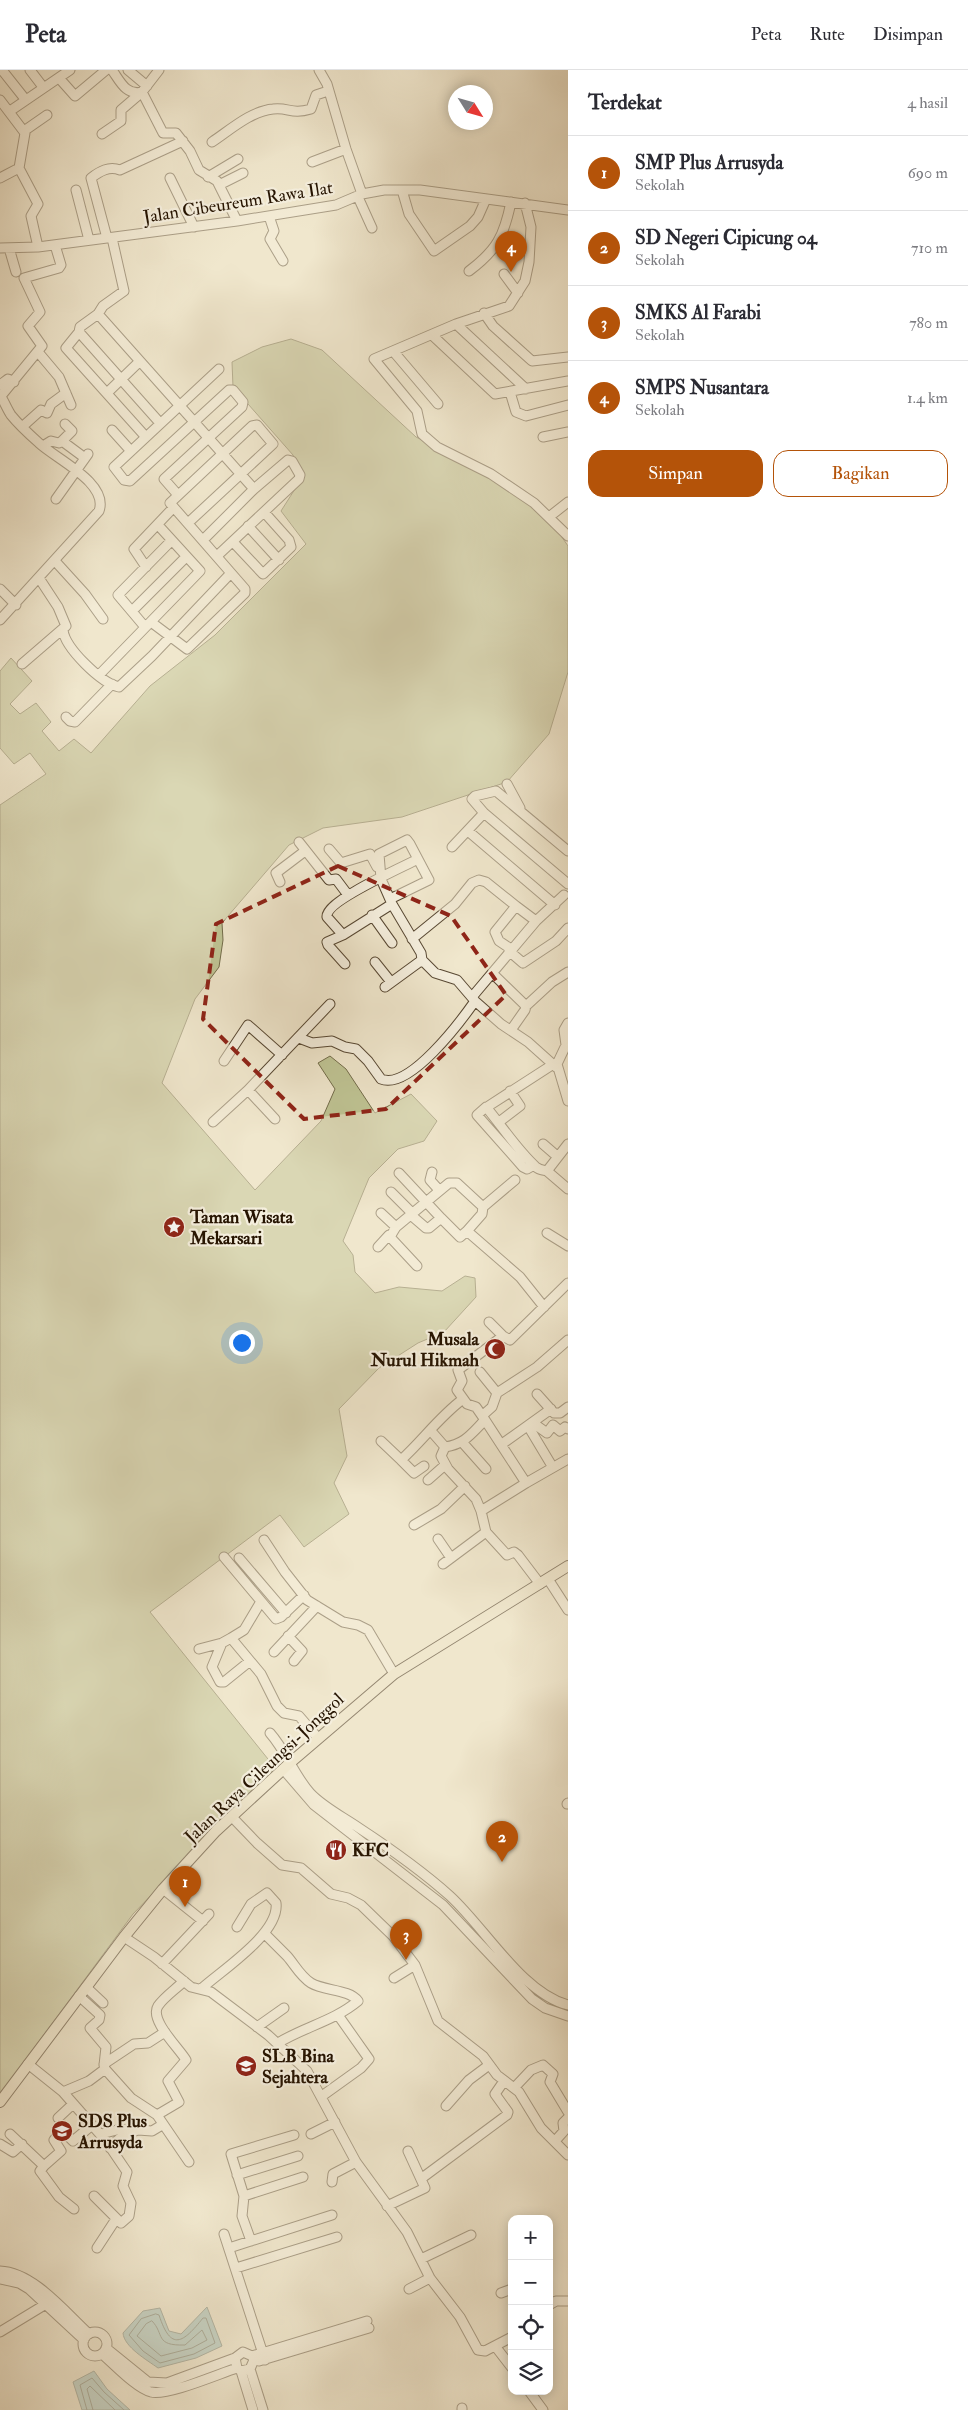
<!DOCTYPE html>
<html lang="id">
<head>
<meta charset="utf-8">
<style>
	:root { --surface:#fff; --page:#f7f7f7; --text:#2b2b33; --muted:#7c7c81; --line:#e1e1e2; --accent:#b45309 }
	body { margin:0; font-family:"IM FELL Double Pica",serif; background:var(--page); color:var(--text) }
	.controls { position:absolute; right:15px; bottom:15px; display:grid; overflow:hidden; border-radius:10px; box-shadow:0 2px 12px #0003 }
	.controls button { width:45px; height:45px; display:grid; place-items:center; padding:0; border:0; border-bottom:1px solid var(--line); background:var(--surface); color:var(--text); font:25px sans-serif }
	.compass { position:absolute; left:448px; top:15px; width:45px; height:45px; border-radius:50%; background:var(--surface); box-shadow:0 2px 12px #0003; rotate:127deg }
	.you { position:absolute; left:241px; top:1272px; width:18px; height:18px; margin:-12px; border:4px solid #fff; border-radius:50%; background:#1a73e8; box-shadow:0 0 0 8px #1a73e833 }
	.badge { display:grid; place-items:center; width:32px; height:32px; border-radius:50%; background:var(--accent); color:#fff; font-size:16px; font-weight:700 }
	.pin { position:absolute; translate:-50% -41px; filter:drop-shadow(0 1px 2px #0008) }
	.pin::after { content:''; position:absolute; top:26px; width:18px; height:15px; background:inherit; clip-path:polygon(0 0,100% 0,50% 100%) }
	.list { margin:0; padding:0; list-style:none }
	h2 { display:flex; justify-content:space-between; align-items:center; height:65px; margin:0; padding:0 20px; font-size:21px }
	h2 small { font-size:16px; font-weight:400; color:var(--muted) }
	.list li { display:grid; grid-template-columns:32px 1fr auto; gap:15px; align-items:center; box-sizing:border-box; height:75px; padding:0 20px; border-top:1px solid var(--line) }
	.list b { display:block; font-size:19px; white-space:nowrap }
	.list p { margin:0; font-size:16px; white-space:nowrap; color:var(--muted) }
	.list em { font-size:16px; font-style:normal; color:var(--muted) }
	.actions { display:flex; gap:10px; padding:15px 20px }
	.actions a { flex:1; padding:11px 0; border:1px solid var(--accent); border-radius:15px; text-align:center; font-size:18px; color:var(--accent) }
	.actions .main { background:var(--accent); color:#fff }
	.icon { flex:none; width:28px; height:28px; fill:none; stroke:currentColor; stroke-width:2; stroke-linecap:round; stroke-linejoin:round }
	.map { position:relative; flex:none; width:568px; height:2340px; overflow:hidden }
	header { display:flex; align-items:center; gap:30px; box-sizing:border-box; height:70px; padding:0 25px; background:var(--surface); border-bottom:1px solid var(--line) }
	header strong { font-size:24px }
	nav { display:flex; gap:28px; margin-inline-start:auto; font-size:18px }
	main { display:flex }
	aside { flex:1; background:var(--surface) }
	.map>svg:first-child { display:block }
	.green { fill:#bfc494; stroke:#726c4a }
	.water { fill:#9bbfbc; stroke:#6c7a71 }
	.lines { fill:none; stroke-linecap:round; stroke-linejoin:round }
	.shore { stroke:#60695e; stroke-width:1 }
	.minor-casing { stroke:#584833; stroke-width:11 }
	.major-casing { stroke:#251300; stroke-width:12 }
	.minor { stroke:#f5efde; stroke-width:9 }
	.major { stroke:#f0e7cd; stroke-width:10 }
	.marked { fill:none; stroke:#8f2418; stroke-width:4; stroke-dasharray:10 6; stroke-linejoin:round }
	.labels { text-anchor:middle; stroke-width:4.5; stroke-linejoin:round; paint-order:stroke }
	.street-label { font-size:18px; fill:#251300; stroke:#f5efde }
	.poi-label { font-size:18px; font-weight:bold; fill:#251300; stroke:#f5efde; text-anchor:start }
</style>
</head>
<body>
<header>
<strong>Peta</strong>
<nav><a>Peta</a><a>Rute</a><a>Disimpan</a></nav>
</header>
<main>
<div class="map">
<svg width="568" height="2340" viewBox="0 0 568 2340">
	<rect width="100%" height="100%" fill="#f0e7cd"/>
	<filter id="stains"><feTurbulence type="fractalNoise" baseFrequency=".004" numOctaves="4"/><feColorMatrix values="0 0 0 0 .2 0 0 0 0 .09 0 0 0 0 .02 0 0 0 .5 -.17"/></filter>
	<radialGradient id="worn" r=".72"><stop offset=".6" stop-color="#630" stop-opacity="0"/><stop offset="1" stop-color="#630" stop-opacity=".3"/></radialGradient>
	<!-- green -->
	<path class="green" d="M291,269l31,11 94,87 94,46 47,47 11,16v126l-19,62 -42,48 -105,35 -79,11 -34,17 -67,78 1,17 -4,27 -24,32 -33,84 93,107 66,-69 14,-32 -17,-26 12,-7 16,13 29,44 36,-19 26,27 -13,20 -26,8 -29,29 -26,63 10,14 2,17 20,21 24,-6 43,4 23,-15 10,2 1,19 -32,35 -26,11 -39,25 -40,41 8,47 -13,27 15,31 -45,33 -24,-32 -130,97 126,157 -34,32 -109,113 -133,180v-1289l46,-31 -16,-21 -16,11 -14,-16v-77l11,-13 21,23 -22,23 10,10 16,-11 15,19 -9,9 17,20 15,-12 17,14 59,-67 65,-51 91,-91 -25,-33 21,-33 -9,-23 -60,-68 -1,-25 30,-15z"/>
	<!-- water -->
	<path class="water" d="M207,2237l15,39 -26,12 -38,10c-11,-8 -34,-21 -35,-35l20,-22 17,-3 9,23 12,3z
		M94,2301l13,18 23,21h-48l-9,-28z"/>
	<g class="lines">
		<!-- shore -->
		<path class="shore" d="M156,2244l3,1c12,37 24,28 44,3h3l9,25 -21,11 -34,9 -17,-12 -14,-16 12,-16z
			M152,2251c13,13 2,25 33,24l17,-15 5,10 -15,8 -31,8 -24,-20 9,-12z
			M87,2340l-7,-25 12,-7 12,14 20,18
			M93,2340l-6,-21 3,-3 25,24"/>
		<!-- minor casing -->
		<g class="minor-casing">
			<path id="minor" d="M2,0l23,29
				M30,0l13,17
				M112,0c8,11 14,26 30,22l21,41h13l14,18 9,19 18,11 20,40
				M128,0l19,16
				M319,0l8,14 19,65 16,45
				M59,8l16,18 31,-26
				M0,30l25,33 -6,35 19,36 -7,12 7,31
				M10,41l60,-41
				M24,61l23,-16
				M102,64l19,-13v-11l21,-18 17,-22
				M212,72c18,-12 39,-31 61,-33 16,-2 18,6 38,0l5,-14 12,-4
				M312,92l34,-13
				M208,107l30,-18
				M0,108l19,-10
				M170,108l24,49
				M219,115l24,-12
				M76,120l13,50
				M402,120l7,24 25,37 36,-25 8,-9 8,-18
				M358,127l14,31
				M525,133l6,24 -2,35 -4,19 -16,25 -53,18 -82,35 43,52 5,23 15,13 54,27 43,29 34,33
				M269,146l5,15 -4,8 13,22
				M107,168l-16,-60c9,-7 18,-12 29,-8l63,-29
				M112,168l12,53 -21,15 -5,8 156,175
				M0,178l38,-1 199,-26 99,-16 26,-11 22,-4h36l148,20
				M9,178l7,24
				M469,201c28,-21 35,-35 42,-69
				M504,204l14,19
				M484,243l9,13 39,35 36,-4
				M98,244l-18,13 -1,5 81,91
				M456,254l70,65
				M79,262l-13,16 79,88
				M432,265l63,59 73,-13
				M393,281l45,53
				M38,282l21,25 12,28
				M0,315l8,-6 6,3
				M510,322l6,20 10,4 42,-11
				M107,323l32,-31
				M0,325c4,6 7,14 11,20 8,10 19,20 28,28 17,16 70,40 60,68l-99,109
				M1,326l41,-50 -14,-20 12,-14 -16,-34 35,-10 2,-3 -6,-20
				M22,357l19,-17 6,3 4,-9 15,-11
				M112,360l18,20
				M543,367l25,-5
				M62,371l10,-10 -7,-7
				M43,376l8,-5 8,2 3,-2 23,17
				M178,425l-14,-16 78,-72 1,-5 -10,-12h-4l-99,91 -6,-1 -10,-13 105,-98
				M56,429l32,-45
				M549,447l19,-15
				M248,456l31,34
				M203,470l51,-51 34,-29 4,1 8,14 -1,4 -82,77
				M233,472l30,32 28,-27 -2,-7 -25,-28
				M55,491l30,33 18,25
				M146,497l-12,-18 39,-41
				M0,519l16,16
				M132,541l54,-54
				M151,552l36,27 58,-56v-4l-75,-86 82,-77 5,-1 16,19 -85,79
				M145,557l-27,-32 53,-54
				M63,560c2,18 38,53 56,57l33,-31 79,-83
				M22,594l44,-38 -8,-19 -19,-29
				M99,605l101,-104 -42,-46
				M66,647l4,4 5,1 37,-38
				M507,714l13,24
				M468,761l87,74
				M299,772l30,38 7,-1 12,16
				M452,777l32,-34
				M329,779l12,14 29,-9 7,13
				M568,781l-72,-60 -21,5 -3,3 12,14 84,71
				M280,812l-4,-9 29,-22
				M390,829l39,-19 -19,-36 -3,-4 -28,14 2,25 11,25 29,49 1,7 13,13 22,7 18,21 26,23 27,18 29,26
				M372,845l20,28
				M343,865l-16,-18c-2,-16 76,-50 91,-58
				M412,869l43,-35 17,-21 7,-3 7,2 30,24
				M511,879l-12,-8 -4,-9 21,-26 20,15 28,-26
				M509,881l14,12 33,-22 12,-13
				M375,892l16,20
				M345,894l-17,-19 -1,-3 16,-7 49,-31
				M492,903l34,33
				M385,917l37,-27
				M472,927l64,-76
				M568,953l-4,7 2,15 -9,19 11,37
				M511,960l14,-20 1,-4 26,-24 16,-10
				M299,968l13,5 20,-2 13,6 11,2 12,12 13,18c28,12 80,-58 94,-78
				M224,991l24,-36 34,30
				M248,1020l27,29
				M487,1037l65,-42
				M213,1052l35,-32 82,-86
				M499,1052l21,-16 -10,-15
				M543,1074l15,13
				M568,1074l-21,27 21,18
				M534,1095l-7,4 -4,-2 -46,-52 9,-8c16,19 31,43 50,60 3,3 7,3 11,4
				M432,1102l-2,8 9,10
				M399,1103l42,45
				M391,1122l22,22
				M381,1143l15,14
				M412,1146l14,12h3l12,-10 19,19 7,-6 53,46 24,30
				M467,1161l15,-17 1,-7 32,-27
				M547,1163l21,13
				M378,1177l11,-12
				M417,1196l-27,-29 6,-10 53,-44h8l26,24
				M489,1252l14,14 7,4 58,-57
				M480,1302l17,21
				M537,1324l17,19h6l8,-6
				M483,1345l9,-8 5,-14 40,-26 31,-27
				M485,1350l41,63 42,-24
				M533,1353l14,10 6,-8 7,6 5,-4 3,2
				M528,1356l24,40
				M431,1361l14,16c20,-3 26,-13 40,-27l-9,-13 -9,-3 -10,-14 5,-9 -4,-11 45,-34
				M381,1371l20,19c22,-20 38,-43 62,-61
				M462,1372l24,27
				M502,1374l49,-35
				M445,1377l-4,9 7,13 28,30 5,12 5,21 21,23 7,-3 4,3 22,29
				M401,1390l13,13 10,-7
				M428,1410l17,-15
				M481,1441l45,-28
				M414,1455l27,-16 24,-23
				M438,1469l13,19
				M264,1470l21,32 22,28 36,22 15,3 10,5 26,44
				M224,1487l52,62 5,-2 23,-22
				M239,1488l47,55
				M443,1494l43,-32
				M548,1509l20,31
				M288,1566l14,15 -8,10
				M231,1568l13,-8 16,-27
				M222,1573l-10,24 8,15h4l26,-21
				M199,1579l23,-6 9,-5 30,36 16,32 7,7 15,3 19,22
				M274,1582l43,-46
				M270,1663c16,18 24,42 40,60 13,14 33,24 49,35 32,21 63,43 91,68 36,33 72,97 118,109
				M283,1699l31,36 129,100 89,94 13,9 23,8
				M567,1734l1,-1
				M232,1747l25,26 25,22 19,3 30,26 17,4 13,7 32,31 22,29 23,56 45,35 14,19 22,17 22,36 27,27
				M163,1819l40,32
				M265,1864c7,7 15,15 22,22 8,9 13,20 24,27 13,8 38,6 47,18 -24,20 -54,26 -80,42
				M124,1867l30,20 37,30 20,5 57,43 39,36 49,91 51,70 23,46 30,39 18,33 7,1 27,-14
				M162,1894l47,-50
				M394,1908l21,-13
				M86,1917l17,16
				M201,1919c21,-19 79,-56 75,-86l-9,-10 -16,11 -14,23
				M79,1926l21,19 -1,5 -9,8 16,19 -2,18 1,4
				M257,1957l27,-19
				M28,1994l35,28 29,33 14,16 21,31 -4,14 8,17 -2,13 -8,7 -27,-27
				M104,1994l30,-20 14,-1 17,-11
				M514,2018l17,-18 12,-5 10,9 -3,8 18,30
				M63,2022l26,-11 16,-12 26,29 26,17 32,47
				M322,2026l39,-28 8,-9 -31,-44
				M446,2036l23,-26 20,-15
				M157,2045l22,-13 -11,-21 18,-21c-7,-12 -37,-40 -28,-54 6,-9 18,-17 26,-25
				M58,2048l15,-14
				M10,2064l34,32 17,-15 -7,-11 8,-10 11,11 19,-16
				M101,2064l20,-5 11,3 6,-2 14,1 10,-6
				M311,2064l24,-12
				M555,2071l9,-10 -1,-8 5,-5
				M0,2074l13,8 9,-8
				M110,2078l9,-9 13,-7
				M44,2096l-4,5 19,26 15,12
				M237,2105l61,-19
				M422,2108l85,-63 1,-3 -13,-18 9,-13
				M332,2112l1,-8 23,-12
				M244,2126l59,-19
				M387,2136l38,-18 -17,-37
				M224,2164l41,126
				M251,2171l-9,-25 2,-20 -13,-42 63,-19
				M97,2178l19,-29
				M229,2178l103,-33
				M421,2189l50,-24
				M236,2198l101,-31
				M0,2201c33,1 65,41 89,63
				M0,2209l19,4 10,6 55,51
				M409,2219l21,-11
				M501,2223l11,-4
				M549,2235l7,-4h12
				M0,2262l46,-28
				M83 2274a12 12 0 1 1 24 0a12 12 0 1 1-24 0Z
				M495,2276l17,22
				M106,2278l42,34 19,1 68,-25
				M102,2284c12,10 34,34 49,38 17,4 67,-18 86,-24
				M252,2286l2,4 -4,9 -9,2 -4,-3 -2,-10 8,-6 9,4 115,-35
				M259,2291l110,-33
				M250,2299l13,41
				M241,2301l12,39
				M529,2321l14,19
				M462,2338v2"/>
		</g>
		<!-- major casing -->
		<g class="major-casing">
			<path id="major" d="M0,2032l124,-165 39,-48 53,-58 75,-69 103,-88 174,-108"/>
		</g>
		<!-- minor -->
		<use href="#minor" class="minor"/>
		<!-- major -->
		<use href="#major" class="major"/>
	</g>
	<!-- marked area -->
	<path d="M0 0H568V2340H0ZM338,796l113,50 55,79 -120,114 -82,10 -101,-100 13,-95z" fill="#f0e7cd" fill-opacity=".55" fill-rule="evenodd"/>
	<path class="marked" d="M338,796l113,50 55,79 -120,114 -82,10 -101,-100 13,-95z"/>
	<!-- icons -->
	<defs>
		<g id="sight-disc" transform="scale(1.125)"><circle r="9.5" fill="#8f2418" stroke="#f5efde"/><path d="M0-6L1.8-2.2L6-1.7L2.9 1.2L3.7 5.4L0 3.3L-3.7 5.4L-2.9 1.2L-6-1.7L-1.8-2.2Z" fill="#fff"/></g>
		<g id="mosque-disc" transform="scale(1.125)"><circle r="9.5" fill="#8f2418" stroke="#f5efde"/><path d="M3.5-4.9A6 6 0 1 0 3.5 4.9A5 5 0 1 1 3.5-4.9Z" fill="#fff"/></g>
		<g id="restaurant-disc" transform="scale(1.125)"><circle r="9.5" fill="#8f2418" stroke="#f5efde"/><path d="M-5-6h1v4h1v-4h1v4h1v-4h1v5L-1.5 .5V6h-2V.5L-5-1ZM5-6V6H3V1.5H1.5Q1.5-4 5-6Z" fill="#fff"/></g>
		<g id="school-disc" transform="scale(1.125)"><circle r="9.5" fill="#8f2418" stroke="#f5efde"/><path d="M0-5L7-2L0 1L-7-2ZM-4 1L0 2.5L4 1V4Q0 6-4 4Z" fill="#fff"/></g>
	</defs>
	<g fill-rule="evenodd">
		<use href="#sight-disc" x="174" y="1157"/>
		<use href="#mosque-disc" x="495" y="1279"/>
		<use href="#restaurant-disc" x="336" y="1780"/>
		<use href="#school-disc" x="246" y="1996"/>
		<use href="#school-disc" x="62" y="2061"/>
	</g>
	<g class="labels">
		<!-- street labels -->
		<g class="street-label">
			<text transform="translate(238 132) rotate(-9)" y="6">Jalan Cibeureum Rawa Ilat</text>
			<text transform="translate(264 1698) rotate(-43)" y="6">Jalan Raya Cileungsi-Jonggol</text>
		</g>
		<!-- poi labels -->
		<g class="poi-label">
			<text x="190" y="1153">Taman Wisata<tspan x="190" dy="21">Mekarsari</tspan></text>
			<text x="479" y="1275" text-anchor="end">Musala<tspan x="479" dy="21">Nurul Hikmah</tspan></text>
			<text x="352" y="1786">KFC</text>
			<text x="262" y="1992">SLB Bina<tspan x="262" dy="21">Sejahtera</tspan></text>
			<text x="78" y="2057">SDS Plus<tspan x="78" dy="21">Arrusyda</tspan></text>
		</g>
	</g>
	<rect width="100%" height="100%" filter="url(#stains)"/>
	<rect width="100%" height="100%" fill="url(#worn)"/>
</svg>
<div class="controls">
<button>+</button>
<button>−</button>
<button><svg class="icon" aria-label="locate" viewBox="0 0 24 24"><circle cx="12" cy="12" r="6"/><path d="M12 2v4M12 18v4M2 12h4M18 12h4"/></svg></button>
<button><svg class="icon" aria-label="layers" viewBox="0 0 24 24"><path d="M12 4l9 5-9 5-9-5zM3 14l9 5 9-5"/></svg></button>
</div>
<svg class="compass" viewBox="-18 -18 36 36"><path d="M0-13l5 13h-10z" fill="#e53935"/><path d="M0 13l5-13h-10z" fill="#7c7c81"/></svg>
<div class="you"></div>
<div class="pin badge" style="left:185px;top:1837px">1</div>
<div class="pin badge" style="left:502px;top:1792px">2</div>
<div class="pin badge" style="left:406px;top:1890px">3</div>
<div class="pin badge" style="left:511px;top:202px">4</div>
</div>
<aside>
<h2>Terdekat<small>4 hasil</small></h2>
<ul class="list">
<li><span class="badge">1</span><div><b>SMP Plus Arrusyda</b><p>Sekolah</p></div><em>690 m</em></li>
<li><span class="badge">2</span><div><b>SD Negeri Cipicung 04</b><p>Sekolah</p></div><em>710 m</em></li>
<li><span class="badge">3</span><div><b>SMKS Al Farabi</b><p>Sekolah</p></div><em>780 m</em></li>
<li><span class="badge">4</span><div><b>SMPS Nusantara</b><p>Sekolah</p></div><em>1.4 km</em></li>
</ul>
<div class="actions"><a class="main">Simpan</a><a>Bagikan</a></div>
</aside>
</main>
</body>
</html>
